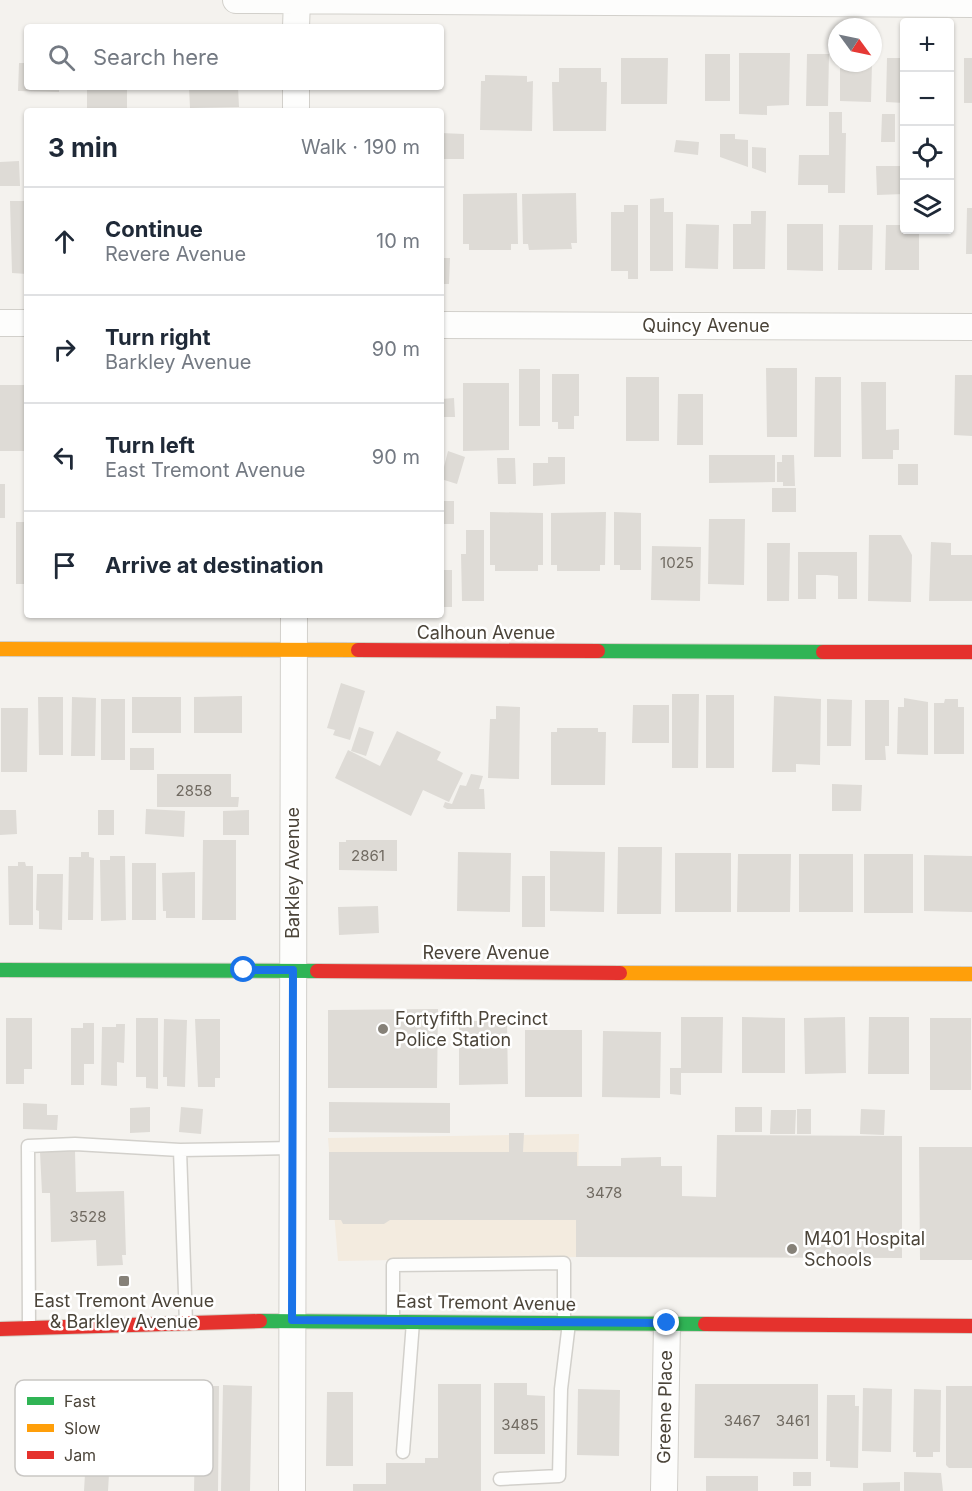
<!DOCTYPE html>
<html lang="en">
<head>
<meta charset="utf-8">
<style>
	:root { --surface:#fff; --page:#f6f6f7; --text:#1f2937; --muted:#747a83; --line:#e0e1e3 }
	body { margin:0; font-family:Inter,sans-serif; background:var(--page); color:var(--text) }
	.controls { position:absolute; right:18px; top:18px; display:grid; overflow:hidden; border-radius:6px; box-shadow:0 2px 4px #0004 }
	.controls button { width:54px; height:54px; display:grid; place-items:center; padding:0; border:0; border-bottom:2px solid var(--line); background:var(--surface); color:var(--text); font:30px sans-serif }
	.compass { position:absolute; left:828px; top:18px; width:54px; height:54px; border-radius:50%; background:var(--surface); box-shadow:0 2px 4px #0004; rotate:123deg }
	.stop { position:absolute; width:18px; height:18px; margin:-14px; border:4px solid #1a73e8; border-radius:50%; background:#fff }
	.stop.end { background:#1a73e8; border-color:#fff; box-shadow:0 2px 6px #0008 }
	.list { margin:0; padding:0; list-style:none }
	h2 { display:flex; justify-content:space-between; align-items:center; height:78px; margin:0; padding:0 24px; font-size:26px }
	h2 small { font-size:20px; font-weight:400; color:var(--muted) }
	.list li { display:grid; grid-template-columns:39px 1fr auto; gap:18px; align-items:center; box-sizing:border-box; height:108px; padding:0 24px; border-top:2px solid var(--line) }
	.list b { display:block; font-size:22px; white-space:nowrap }
	.list p { margin:0; font-size:20px; white-space:nowrap; color:var(--muted) }
	.list em { font-size:20px; font-style:normal; color:var(--muted) }
	.icon { flex:none; width:33px; height:33px; fill:none; stroke:currentColor; stroke-width:2; stroke-linecap:round; stroke-linejoin:round }
	.map { position:relative; flex:none; width:972px; height:1491px; overflow:hidden }
	.search { position:absolute; background:var(--surface); box-shadow:0 2px 4px #0004; left:24px; top:24px; width:420px; height:66px; display:flex; align-items:center; gap:15px; box-sizing:border-box; padding:0 21px; border-radius:6px; color:var(--muted); font-size:22px }
	.panel { position:absolute; background:var(--surface); box-shadow:0 2px 4px #0004; left:24px; top:108px; width:420px; height:510px; border-radius:6px }
	.map>svg:first-child { display:block }
	.commercial { fill:#f3ebdf }
	.building { fill:#dedbd6 }
	.lines { fill:none; stroke-linecap:round; stroke-linejoin:round }
	.lane-casing { stroke:#d2d0cb; stroke-width:15 }
	.street-casing { stroke:#d2d0cb; stroke-width:28 }
	.fast-casing { stroke:#d3cfc5; stroke-width:16 }
	.slow-casing { stroke:#d3cfc5; stroke-width:16 }
	.jam-casing { stroke:#d3cfc5; stroke-width:16 }
	.lane { stroke:#fdfdfc; stroke-width:12 }
	.street { stroke:#fdfdfc; stroke-width:26 }
	.fast { stroke:#30b455; stroke-width:14 }
	.slow { stroke:#ff9f0a; stroke-width:14 }
	.jam { stroke:#e5322d; stroke-width:14 }
	.route { stroke:#1a73e8; stroke-width:8 }
	.poi-dot { fill:#868178; stroke:#fff; stroke-width:2 }
	.labels { text-anchor:middle; stroke-width:5; stroke-linejoin:round; paint-order:stroke }
	.number-label { font-size:15px; fill:#706a61 }
	.street-label { font-size:18px; fill:#4b4439; stroke:#fff }
	.poi-label { font-size:18px; fill:#4b4439; stroke:#fff; text-anchor:start }
	.key { fill:#fff; stroke:#c9c7c4; stroke-width:1.5 }
	.key-label { font-size:16px; fill:#4b4439 }
</style>
</head>
<body>
<div class="map">
<svg width="972" height="1491" viewBox="0 0 972 1491">
	<rect width="100%" height="100%" fill="#f4f2ee"/>
	<!-- commercial -->
	<path class="commercial" d="M579,1134l-3,123 -238,4 -10,-123z"/>
	<!-- building -->
	<path class="building" d="M739,53h51l-1,52 -22,1v9l-28,-1z
		M705,54h25v47h-25z
		M807,54h22l-1,52h-22z
		M950,55h3l1,52h-4z
		M621,58h47l-1,46h-46z
		M887,58h17v45l-18,-1z
		M964,58h8v45h-8z
		M19,63h8v24h32v5l-41,-1z
		M840,63h32l-1,39 -31,-1z
		M559,68h42v14h6l-1,49h-53l-1,-49h7z
		M485,75l42,1v6l6,-1 -1,50 -52,-1 1,-49h4z
		M87,87h40v24h-40z
		M189,87h49l1,20 -49,1z
		M829,112h13v21h4l-1,60h-17v-8h-30l1,-30h30z
		M882,114h13v28h-14z
		M441,133l23,1v25h-23z
		M720,134h15v5l13,1v27l-28,-10z
		M676,140l23,2 -1,13 -24,-3z
		M752,147l14,1v25l-14,-5z
		M19,161l1,25h-20v-24z
		M876,166h28v28l-27,1z
		M517,193l1,51h-7v6h-42v-6h-6v-50z
		M576,193l1,50h-6l1,6 -43,1 -1,-6h-5l-1,-50z
		M664,198v14h9v59h-23v-72z
		M10,201h17v73l-15,-1z
		M624,205h14v74h-10v-8h-17v-59h13z
		M967,208h5v46h-6z
		M751,211h15l-1,58h-32v-45h18z
		M686,224l33,1 -1,44 -33,-1z
		M787,224h36v47l-36,-1z
		M839,225h34l-1,45h-34z
		M886,225h18v5h15v40h-34z
		M441,258h9l-1,26h-8z
		M766,368h31v69h-30z
		M519,369h21v57h-21z
		M552,374h27v42h-5v13h-16v-7h-6z
		M955,375h17v61l-18,-1z
		M626,377h33v64h-33z
		M815,377h26v80h-27z
		M861,382h25v48l13,-1v21h-6v9h-31z
		M463,383h46v67l-46,1z
		M0,385h26l1,66h-27z
		M678,394h25v51h-26z
		M454,398l1,19h-14v-18z
		M448,451l17,6 -8,27 -16,-5z
		M709,455h66v27l-66,1z
		M782,455h12l1,31h-12v-4h-6v-20h5z
		M548,457h17v27l-32,2v-23h15z
		M497,458h18l1,26h-18z
		M898,464h20v21h-20z
		M0,484h5v34h-5z
		M772,488h24v24h-24z
		M441,501h13v23h-13z
		M490,512l53,1v52h-5v6h-43v-6h-5z
		M606,512l-1,53h-5v6h-43v-6h-6v-52z
		M614,512l27,1v57h-21v-5h-6z
		M709,519h36l-1,66 -36,-1z
		M16,522h11v62h-11z
		M466,530h18v71h-22l-1,-47h5z
		M869,535h32l11,20 -1,47 -43,-1z
		M931,542l20,1v12h21v46h-43z
		M767,543h23l-1,58h-22z
		M652,546l49,1 -1,54 -49,-1z
		M798,552h59v47h-19v-23l-11,-1h-11v24h-18z
		M441,570h11v37h-11z
		M341,683l24,8 -15,49 -17,-5 2,-5 -8,-2z
		M672,694h27l-1,74h-26z
		M706,695h28v73h-28z
		M242,696v37h-48v-36z
		M774,696l47,3 -1,66 -24,-1v8h-24z
		M38,697h25v58h-24z
		M72,697l24,1 -1,58h-24z
		M132,697h49v36h-49z
		M904,698l24,4v53l-31,-1 1,-47h6z
		M101,699h24v61h-24z
		M827,699l25,1 -1,46h-24z
		M945,699h13v8h6v47h-30v-51h10z
		M865,700h24v46h-4l1,14h-21z
		M633,705h36v38h-37z
		M496,706l24,1 -1,72 -31,-1 2,-59h6z
		M1,708h27l-1,64h-26z
		M359,727l15,5 -8,24 -15,-5z
		M557,728h41v4h8l-1,53h-54v-53h6z
		M397,731l44,21 -4,8 26,13 -14,29 -26,-12 -12,26 -76,-38 13,-28 32,16z
		M130,748h24v22h-24z
		M157,774h74v23h8l-1,10h-81z
		M471,774l12,2 -4,13h5l1,20h-38l-4,-2 2,-5 7,2 8,-19 6,1z
		M832,784l30,1 -1,26h-29z
		M146,809l39,2 -1,26 -39,-3z
		M0,810h16l1,24 -17,1z
		M98,810h16v25h-16z
		M249,810v25h-26v-24z
		M203,840h33v80h-34z
		M346,840h51v31l-58,-1v-28h7z
		M618,847h44l-1,67h-44z
		M550,851l55,1 -1,60 -54,-1z
		M81,852h8v5l5,1 -1,62h-25l1,-63h12z
		M458,852l53,1 -1,59 -53,-1z
		M675,853h56v59h-56z
		M738,854h53l-1,58h-53z
		M799,854h54v58h-54z
		M864,854h49v59h-49z
		M924,855l48,1v56l-48,-1z
		M110,856h15l1,64 -25,1 -1,-61h10z
		M18,862h7l1,4h7v59h-24l-1,-59h10z
		M132,863h24v57h-24z
		M195,872v46h-29v-7h-3l-1,-38z
		M37,874h26l-1,56 -23,-1v-18l-3,-1z
		M522,876h23v51h-23z
		M378,906l1,27 -40,2 -1,-28z
		M438,1009l-1,79h-109v-78z
		M681,1017h42l-1,56h-41v22l-11,-1v-26h11z
		M742,1017l43,1v55h-43z
		M845,1017l1,56 -41,1 -1,-56z
		M869,1017h40v57h-41z
		M6,1018h26v51h-8v15h-18z
		M136,1018h22v71l-12,-1v-11h-10z
		M930,1018h41v72h-41z
		M164,1019l23,1 -2,67 -18,-1v-9h-4z
		M195,1019h25v59h-5v9h-17z
		M459,1021h48l1,63 -49,1z
		M83,1023h11v41h-10v21h-13v-57h12z
		M116,1024h9l-1,39 -7,-1v24l-16,-1 1,-58h14z
		M525,1030h57v67h-57z
		M603,1031l58,1 -1,66 -58,-1z
		M329,1102l121,1v30l-121,-1z
		M23,1103l24,1v11h11l-1,15 -34,-1z
		M150,1107v25l-20,1v-25z
		M181,1107l22,2 -2,25 -22,-2z
		M735,1107h27v25h-27z
		M797,1109h14v25h-14z
		M861,1109l24,1 -1,25 -24,-1z
		M771,1110h25l-1,24h-25z
		M509,1133h15l-1,19h54v14h44v-8l40,-1v9h21v30l34,1 1,-62 185,1v122l-326,-1v-37h-186l-6,4h-41l-2,-4h-12v-68h180z
		M919,1147h53v113h-52z
		M75,1151l1,41 48,-1 2,64h-4l1,10 -26,1 -1,-26 -45,2 -1,-49h-8l-2,-41z
		M494,1383h33v12l18,1v58h-51z
		M438,1384h43v107h-128v-7h33v-21h39v-5h13z
		M695,1384h123v75l-124,-1z
		M223,1385l29,1 -2,105h-29z
		M196,1386h23l-1,105h-24z
		M946,1386h26v82h-23l-3,-3z
		M863,1388l29,1 -1,63 -29,-1z
		M578,1389l42,1 -1,66 -42,-1z
		M914,1389l27,1 -1,62h-7v5h-17v-5h-3z
		M327,1392h26v74h-27z
		M827,1395h28v11h4l-1,62 -28,-1v-6h-4z
		M793,1472h18v14h-18z
		M904,1472l37,1 2,18h-39z
		M85,1474h24l-1,17h-24z
		M706,1476h52v15h-52z
		M900,1482v9h-37v-8z"/>
	<g class="lines">
		<!-- lane casing -->
		<g class="lane-casing">
			<path id="lane" d="M180,1150l6,173
				M393,1319v-54l171,-2v58
				M29,1327l-1,-181 47,-2 105,6 112,-2
				M403,1452l10,-130
				M500,1479l59,-3 2,-87 8,-66"/>
		</g>
		<!-- street casing -->
		<g class="street-casing">
			<path id="street" d="M236,0l736,4
				M296,27l1,-27
				M296,111v-24
				M0,323h27
				M441,325l531,2
				M292,1491l2,-876
				M664,1491l3,-168"/>
		</g>
		<!-- fast casing -->
		<g class="fast-casing">
			<path id="fast" d="M598,651l225,1
				M0,970l317,1
				M260,1321l445,3"/>
		</g>
		<!-- slow casing -->
		<g class="slow-casing">
			<path id="slow" d="M0,649l358,1
				M620,973l352,1"/>
		</g>
		<!-- jam casing -->
		<g class="jam-casing">
			<path id="jam" d="M358,650l240,1
				M823,652h149
				M317,971l303,2
				M705,1324l267,2
				M0,1329l260,-8"/>
		</g>
		<!-- lane -->
		<use href="#lane" class="lane"/>
		<!-- street -->
		<use href="#street" class="street"/>
		<!-- fast -->
		<use href="#fast" class="fast"/>
		<!-- slow -->
		<use href="#slow" class="slow"/>
		<!-- jam -->
		<use href="#jam" class="jam"/>
	</g>
	<g class="lines">
		<!-- route -->
		<path class="route" d="M244,970h49l-1,350 375,3"/>
	</g>
	<!-- markers -->
	<g class="poi-dot">
		<circle cx="383" cy="1029" r="6"/>
		<circle cx="792" cy="1249" r="6"/>
		<rect x="118" y="1275" width="12" height="12" rx="3"/>
	</g>
	<g class="labels">
		<!-- number labels -->
		<g class="number-label">
			<text x="677" y="568">1025</text>
			<text x="194" y="796">2858</text>
			<text x="368" y="861">2861</text>
			<text x="604" y="1198">3478</text>
			<text x="88" y="1222">3528</text>
			<text x="742" y="1426">3467</text>
			<text x="793" y="1426">3461</text>
			<text x="520" y="1430">3485</text>
		</g>
		<!-- street labels -->
		<g class="street-label">
			<text x="706" y="332">Quincy Avenue</text>
			<text x="486" y="639">Calhoun Avenue</text>
			<text transform="translate(293 873) rotate(-90)" y="6">Barkley Avenue</text>
			<text x="486" y="959">Revere Avenue</text>
			<text transform="translate(486 1303) rotate(1)" y="6">East Tremont Avenue</text>
			<text transform="translate(665 1407) rotate(-89)" y="6">Greene Place</text>
		</g>
		<!-- poi labels -->
		<g class="poi-label">
			<text x="395" y="1025">Fortyfifth Precinct<tspan x="395" dy="21">Police Station</tspan></text>
			<text x="804" y="1245">M401 Hospital<tspan x="804" dy="21">Schools</tspan></text>
			<text x="124" y="1307" text-anchor="middle">East Tremont Avenue<tspan x="124" dy="21">&amp; Barkley Avenue</tspan></text>
		</g>
	</g>
	<!-- legend -->
	<rect x="15" y="1380" width="198" height="96" rx="9" class="key"/>
	<rect x="27" y="1397" width="27" height="8" fill="#30b455"/>
	<rect x="27" y="1424" width="27" height="8" fill="#ff9f0a"/>
	<rect x="27" y="1451" width="27" height="8" fill="#e5322d"/>
	<g class="key-label">
		<text x="64" y="1407">Fast</text>
		<text x="64" y="1434">Slow</text>
		<text x="64" y="1461">Jam</text>
	</g>
</svg>
<div class="controls">
<button>+</button>
<button>−</button>
<button><svg class="icon" aria-label="locate" viewBox="0 0 24 24"><circle cx="12" cy="12" r="6"/><path d="M12 2v4M12 18v4M2 12h4M18 12h4"/></svg></button>
<button><svg class="icon" aria-label="layers" viewBox="0 0 24 24"><path d="M12 4l9 5-9 5-9-5zM3 14l9 5 9-5"/></svg></button>
</div>
<svg class="compass" viewBox="-18 -18 36 36"><path d="M0-13l5 13h-10z" fill="#e53935"/><path d="M0 13l5-13h-10z" fill="#747a83"/></svg>
<div class="stop" style="left:244px;top:970px"></div>
<div class="stop end" style="left:667px;top:1323px"></div>
<div class="search"><svg class="icon" aria-label="search" viewBox="0 0 24 24"><circle cx="10" cy="10" r="6"/><path d="M15 15l6 6"/></svg>Search here</div>
<section class="panel">
<h2>3 min<small>Walk · 190 m</small></h2>
<ul class="list">
<li><svg class="icon" aria-label="ahead" viewBox="0 0 24 24"><path d="M12 20V5M6 11l6-6 6 6"/></svg><div><b>Continue</b><p>Revere Avenue</p></div><em>10 m</em></li>
<li><svg class="icon" aria-label="right" viewBox="0 0 24 24"><path d="M7 20v-9h11M14 6l5 5-5 5"/></svg><div><b>Turn right</b><p>Barkley Avenue</p></div><em>90 m</em></li>
<li><svg class="icon" aria-label="left" viewBox="0 0 24 24"><path d="M17 20v-9H6M10 6l-5 5 5 5"/></svg><div><b>Turn left</b><p>East Tremont Avenue</p></div><em>90 m</em></li>
<li><svg class="icon" aria-label="arrive" viewBox="0 0 24 24"><path d="M6 21V4h12l-3 4 3 4H6"/></svg><div><b>Arrive at destination</b></div></li>
</ul>
</section>
</div>
</body>
</html>
